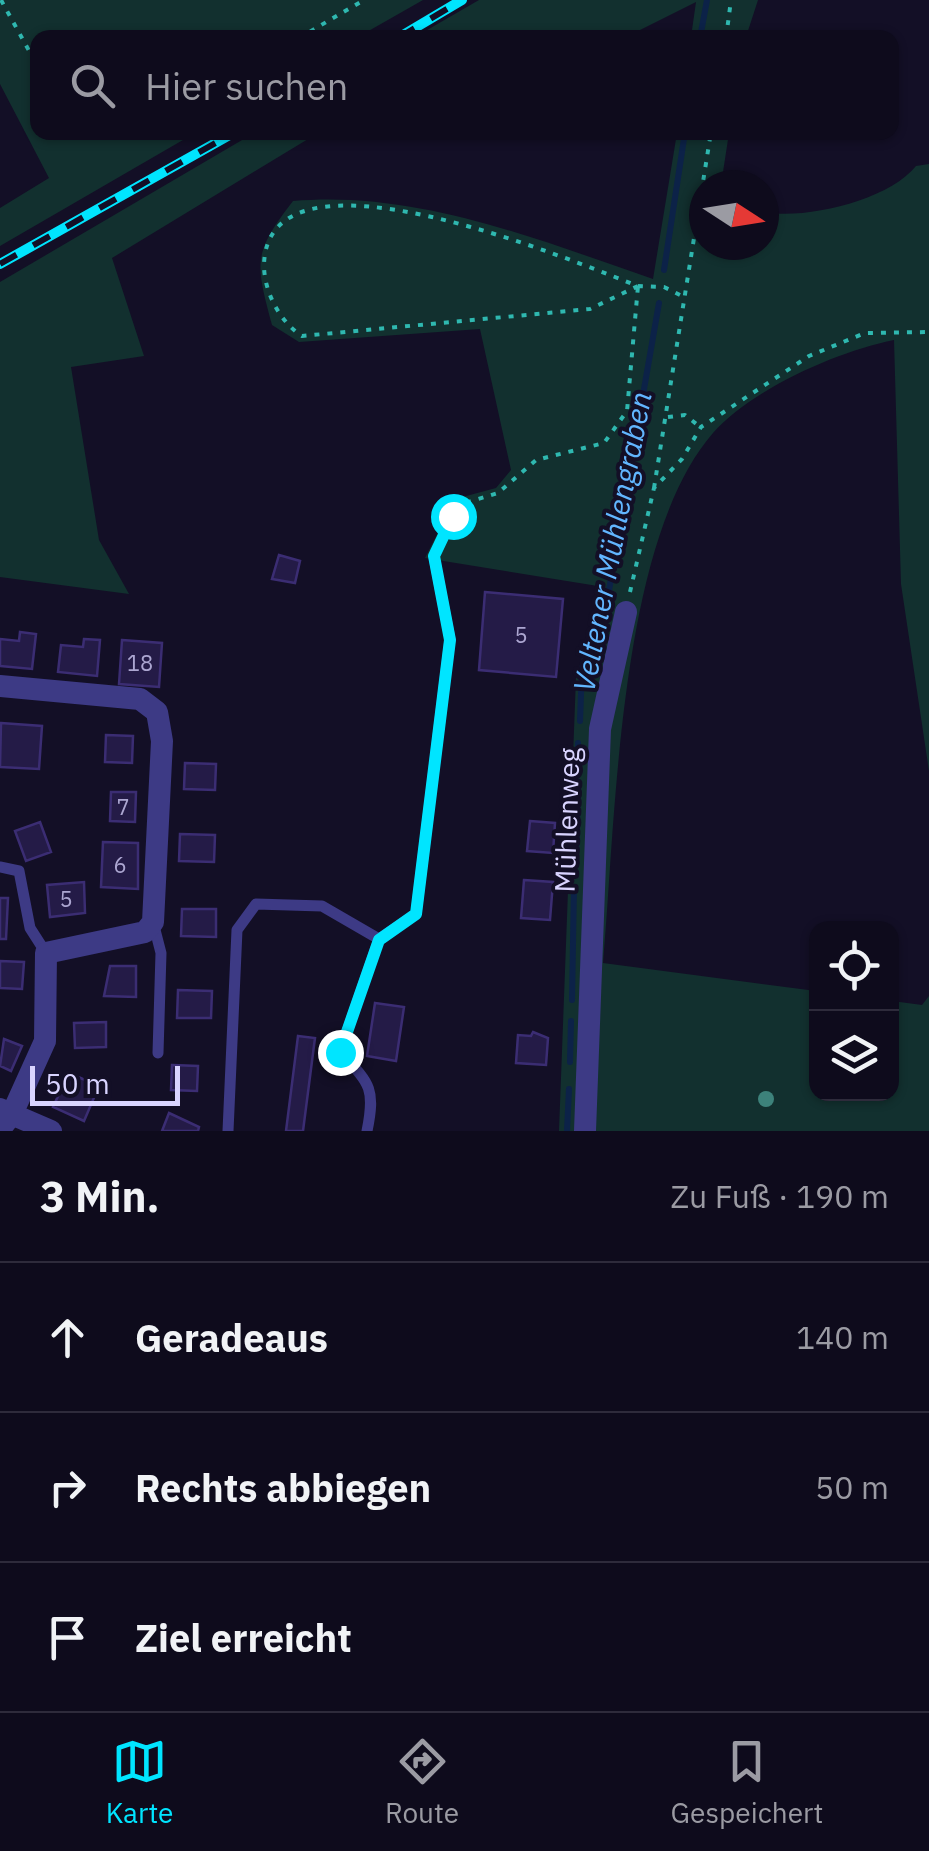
<!DOCTYPE html>
<html lang="de">
<head>
<meta charset="utf-8">
<style>
	:root { --surface:#0e0b1c; --page:#1c1929; --text:#f1f3f6; --muted:#9b9ba3; --line:#2e2b3b; --accent:#00e5ff }
	body { margin:0; font-family:"IBM Plex Sans",sans-serif; background:var(--page); color:var(--text) }
	.controls { position:absolute; right:30px; bottom:30px; display:grid; overflow:hidden; border-radius:20px; box-shadow:0 2px 8px #0004 }
	.controls button { width:90px; height:90px; display:grid; place-items:center; padding:0; border:0; border-bottom:2px solid var(--line); background:var(--surface); color:var(--text); font:50px sans-serif }
	.compass { position:absolute; left:689px; top:170px; width:90px; height:90px; border-radius:50%; background:var(--surface); box-shadow:0 2px 8px #0004; rotate:102deg }
	.scale { position:absolute; left:30px; bottom:25px; width:150px; box-sizing:border-box; padding-left:10px; border:5px solid #d9d4ff; border-top:0; font-size:28px; line-height:35px; white-space:nowrap; color:#d9d4ff; -webkit-text-stroke:8px #130f26; paint-order:stroke }
	.stop { position:absolute; width:30px; height:30px; margin:-22px; border:8px solid #00e5ff; border-radius:50%; background:#fff }
	.stop.end { background:#00e5ff; border-color:#fff; box-shadow:0 2px 10px #0008 }
	.list { margin:0; padding:0; list-style:none }
	h2 { display:flex; justify-content:space-between; align-items:center; height:130px; margin:0; padding:0 40px; font-size:42px }
	h2 small { font-size:32px; font-weight:400; color:var(--muted) }
	.list li { display:grid; grid-template-columns:65px 1fr auto; gap:30px; align-items:center; box-sizing:border-box; height:150px; padding:0 40px; border-top:2px solid var(--line) }
	.list b { display:block; font-size:38px; white-space:nowrap }
	.list em { font-size:32px; font-style:normal; color:var(--muted) }
	.icon { flex:none; width:55px; height:55px; fill:none; stroke:currentColor; stroke-width:2; stroke-linecap:round; stroke-linejoin:round }
	.map { position:relative; flex:none; width:929px; height:1131px; overflow:hidden }
	.search { position:absolute; background:var(--surface); box-shadow:0 2px 8px #0004; left:30px; right:30px; top:30px; height:110px; display:flex; align-items:center; gap:25px; box-sizing:border-box; padding:0 35px; border-radius:20px; color:var(--muted); font-size:38px }
	.sheet { height:580px; background:var(--surface) }
	nav { display:flex; justify-content:space-around; align-items:center; box-sizing:border-box; height:140px; border-top:2px solid var(--line); background:var(--surface); font-size:28px; color:var(--muted) }
	nav a { display:grid; justify-items:center; gap:5px }
	nav .on { color:var(--accent) }
	.map>svg:first-child { display:block }
	.green { fill:#12302f }
	.lines { fill:none; stroke-linecap:round; stroke-linejoin:round }
	.stream { stroke:#0c2248; stroke-width:6 }
	.building { fill:#241b47; stroke:#3b2d73; stroke-width:2.5 }
	.path { stroke:#2fb8b0; stroke-width:4; stroke-dasharray:5 8; stroke-linecap:butt }
	.service { stroke:#3d3a85; stroke-width:11 }
	.minor { stroke:#3d3a85; stroke-width:22 }
	.rail-casing { stroke:#00e5ff; stroke-width:10 }
	.rail { stroke:#130f26; stroke-width:6; stroke-dasharray:19; stroke-linecap:butt }
	.tree { fill:#3d827b }
	.route { stroke:#00e5ff; stroke-width:12 }
	.labels { text-anchor:middle; stroke-width:8; stroke-linejoin:round; paint-order:stroke }
	.number-label { font-size:22px; fill:#aca6d1 }
	.street-label { font-size:28px; fill:#d9d4ff; stroke:#130f26 }
	.water-label { font-size:30px; font-style:italic; fill:#62b6ff; stroke:#130f26 }
</style>
</head>
<body>
<div class="map">
<svg width="929" height="1131" viewBox="0 0 929 1131">
	<rect width="100%" height="100%" fill="#130f26"/>
	<!-- green -->
	<path class="green" d="M0,0h423l-65,37 -320,1v94l157,1 -195,113v-38l49,-30 -49,-94z
		M479,0h279l-12,37h-55l5,-35 -70,35h-211z
		M254,133h64l-206,125 32,98 -73,11 28,173 30,54 -129,-17v-295z
		M677,133h52l-8,52h-17v60h60v-33c42,8 125,-12 152,-46l13,-2v607l-28,-187 -7,-244c-56,11 -142,49 -181,93 -95,109 -97,386 -110,530l213,28v103h76v-93l30,4 7,-9v135h-370l17,-454 28,-90 -179,-29 30,-59 41,-11 15,-18 -31,-141 -181,13 -27,-17c-17,-63 -19,-72 21,-124 124,-11 246,39 360,78z"/>
	<g class="lines">
		<!-- stream -->
		<path class="stream" d="M700,38l7,-38
			M664,270l21,-138
			M580,721l2,-53 26,-72 51,-293
			M578,765v-22
			M576,852l2,-62
			M572,1000l2,-113
			M570,1062l1,-41
			M567,1131l2,-42"/>
	</g>
	<!-- building -->
	<path class="building" d="M279,555l21,6 -5,22 -23,-4z
		M485,592l78,7 -7,78 -77,-7z
		M20,632l16,2 -4,35 -32,-3v-27l19,2z
		M84,639l16,1 -3,36 -39,-4 3,-27 22,2z
		M122,640l40,3 -3,44 -40,-3z
		M1,723l41,3 -3,43 -39,-2z
		M106,735l27,1 -1,27 -27,-1z
		M185,763l31,1 -1,26 -31,-1z
		M111,792h25l-1,30 -25,-1z
		M530,821l25,2 -2,30 -26,-2z
		M40,822l11,30 -25,9 -11,-30z
		M180,834l35,1 -1,27 -35,-1z
		M103,842l35,1v46l-37,-2z
		M524,880l29,2 -3,38 -29,-2z
		M84,882l1,31 -35,4 -3,-32z
		M0,898h8l-2,41h-6z
		M182,909h34v28l-35,-1z
		M0,961l24,1 -2,27 -22,-1z
		M110,966h26v31l-32,-1z
		M178,990l34,1 -1,27h-34z
		M375,1003l29,4 -8,54 -29,-5z
		M106,1022v25l-31,1 -1,-25z
		M533,1032l15,6 -2,27 -30,-2 2,-28 13,1z
		M298,1036l17,2 -12,93h-17z
		M4,1039l18,7 -11,25 -11,-5z
		M172,1065l26,1 -1,25 -26,-1z
		M69,1073l30,13 -15,35 -31,-14z
		M169,1113l30,14 -1,4h-36z"/>
	<g class="lines">
		<!-- path -->
		<path class="path" d="M1,0l37,67
			M299,38l65,-38
			M726,38l5,-38
			M638,286l-48,23 -288,27c-22,-14 -38,-44 -38,-71 3,-134 311,-3 374,21l26,1 22,11
			M668,417l17,-2 14,11
			M654,488l57,-356
			M439,546l14,-30 12,-13 33,-10 38,-33 68,-17 23,-32 11,-125
			M630,592l24,-104 28,-29 19,-32 108,-71 56,-23 64,-1"/>
		<!-- service -->
		<path class="service" d="M0,867l19,4 11,57 16,25
			M153,922l8,31 -3,100
			M228,1131l9,-201 19,-26 66,2 57,33 37,-25 34,-275 -16,-82
			M367,1131c9,-44 2,-48 -27,-79l39,-113"/>
		<!-- minor -->
		<path class="minor" d="M0,686l140,13 17,13 5,29 -9,181 -8,10 -99,21 -1,88 -33,73 -12,15
			M0,1109l51,22
			M585,1131l15,-402 26,-117"/>
		<!-- rail casing -->
		<g class="rail-casing">
			<path id="rail" d="M398,38l64,-38
				M0,264l235,-132"/>
		</g>
		<!-- rail -->
		<use href="#rail" class="rail"/>
	</g>
	<!-- trees -->
	<circle class="tree" cx="766" cy="1099" r="8"/>
	<g class="lines">
		<!-- route -->
		<path class="route" d="M340,1052l39,-112 37,-26 34,-274 -16,-84 19,-40"/>
	</g>
	<g class="labels">
		<!-- number labels -->
		<g class="number-label">
			<text x="521" y="643">5</text>
			<text x="140" y="671">18</text>
			<text x="123" y="815">7</text>
			<text x="120" y="873">6</text>
			<text x="66" y="907">5</text>
		</g>
		<!-- street labels -->
		<g class="street-label">
			<text transform="translate(567 820) rotate(-88)" y="10">Mühlenweg</text>
		</g>
		<!-- water labels -->
		<g class="water-label">
			<text transform="translate(613 542) rotate(-79)" y="10">Veltener Mühlengraben</text>
		</g>
	</g>
</svg>
<div class="controls">
<button><svg class="icon" aria-label="locate" viewBox="0 0 24 24"><circle cx="12" cy="12" r="6"/><path d="M12 2v4M12 18v4M2 12h4M18 12h4"/></svg></button>
<button><svg class="icon" aria-label="layers" viewBox="0 0 24 24"><path d="M12 4l9 5-9 5-9-5zM3 14l9 5 9-5"/></svg></button>
</div>
<svg class="compass" viewBox="-18 -18 36 36"><path d="M0-13l5 13h-10z" fill="#e53935"/><path d="M0 13l5-13h-10z" fill="#9b9ba3"/></svg>
<div class="scale">50 m</div>
<div class="stop" style="left:453px;top:516px"></div>
<div class="stop end" style="left:340px;top:1052px"></div>
<div class="search"><svg class="icon" aria-label="search" viewBox="0 0 24 24"><circle cx="10" cy="10" r="6"/><path d="M15 15l6 6"/></svg>Hier suchen</div>
</div>
<section class="sheet">
<h2>3 Min.<small>Zu Fuß · 190 m</small></h2>
<ul class="list">
<li><svg class="icon" aria-label="ahead" viewBox="0 0 24 24"><path d="M12 20V5M6 11l6-6 6 6"/></svg><div><b>Geradeaus</b></div><em>140 m</em></li>
<li><svg class="icon" aria-label="right" viewBox="0 0 24 24"><path d="M7 20v-9h11M14 6l5 5-5 5"/></svg><div><b>Rechts abbiegen</b></div><em>50 m</em></li>
<li><svg class="icon" aria-label="arrive" viewBox="0 0 24 24"><path d="M6 21V4h12l-3 4 3 4H6"/></svg><div><b>Ziel erreicht</b></div></li>
</ul>
</section>
<nav>
<a class="on"><svg class="icon" aria-label="map" viewBox="0 0 24 24"><path d="M3 6l6-2 6 2 6-2v14l-6 2-6-2-6 2zM9 4v14M15 6v14"/></svg>Karte</a>
<a><svg class="icon" aria-label="directions" viewBox="0 0 24 24"><path d="M12 3l9 9-9 9-9-9zM9 14v-3h6M13 9l2 2-2 2"/></svg>Route</a>
<a><svg class="icon" aria-label="saved" viewBox="0 0 24 24"><path d="M7 4h10v16l-5-4-5 4z"/></svg>Gespeichert</a>
</nav>
</body>
</html>
